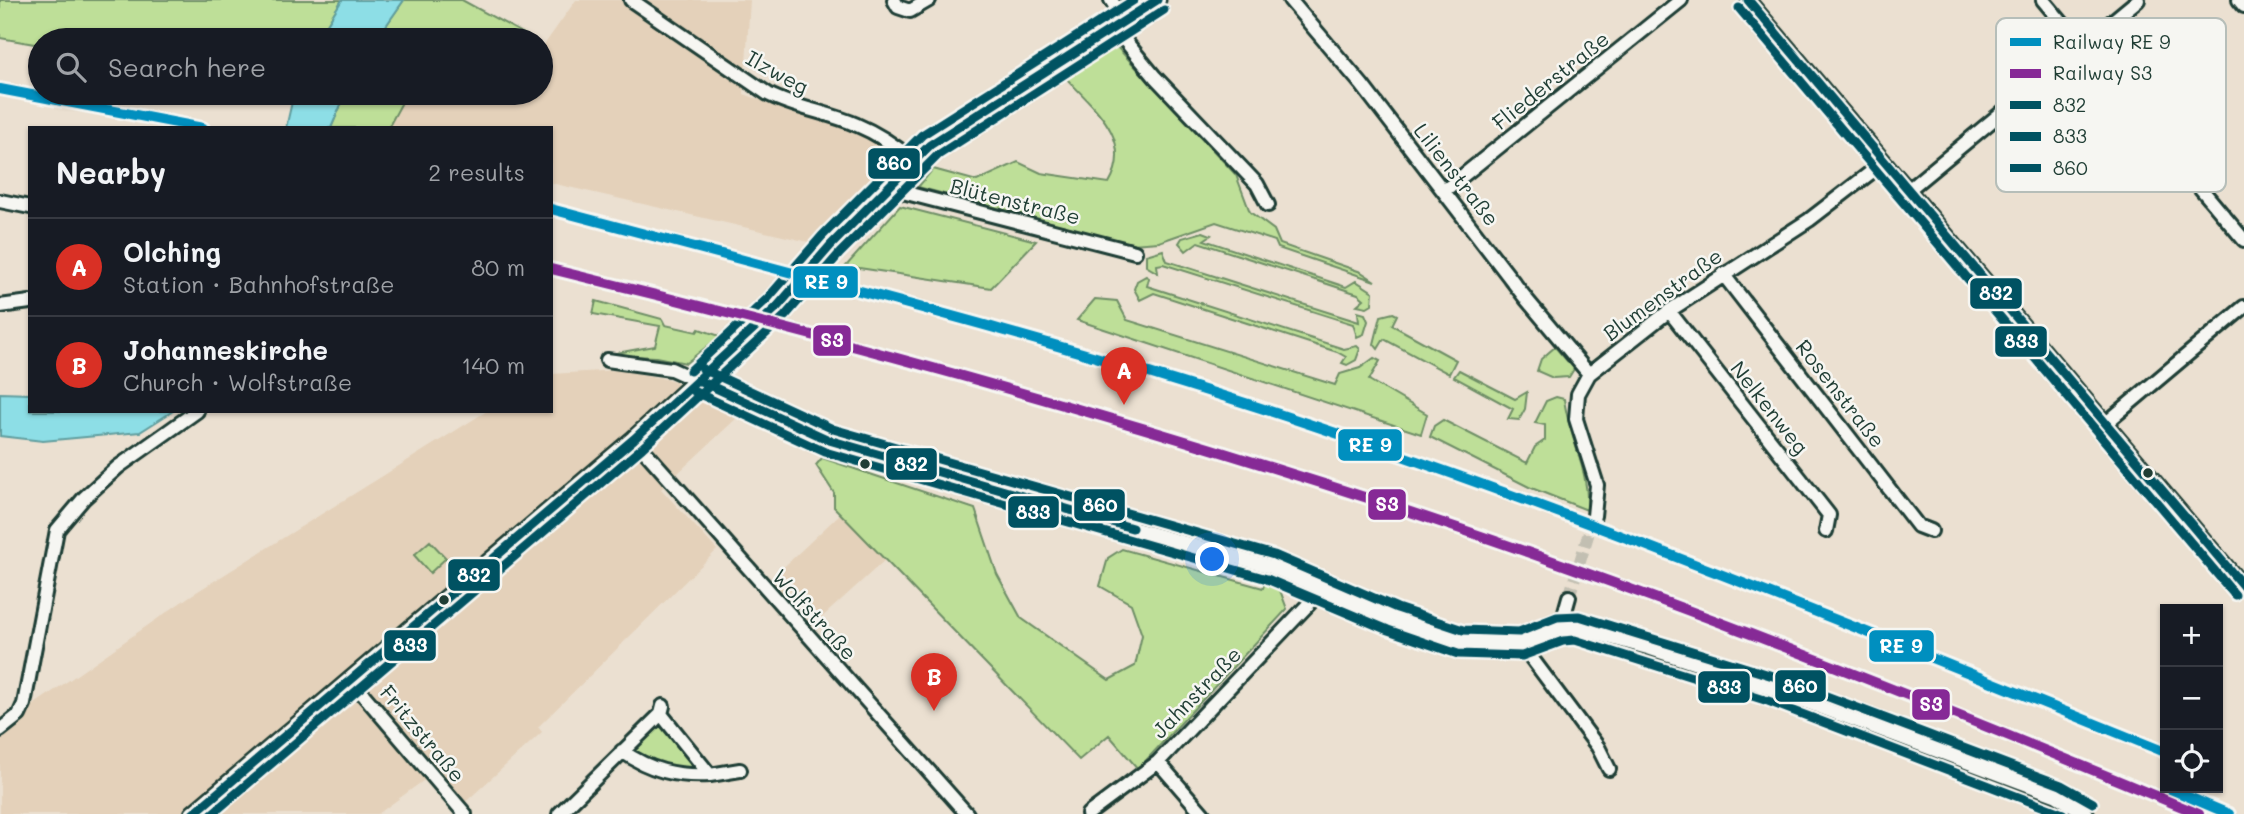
<!DOCTYPE html>
<html lang="en">
<head>
<meta charset="utf-8">
<style>
	:root { --surface:#171b24; --page:#20242c; --text:#f1f3f6; --muted:#9ea1a6; --line:#363941; --accent:#d93025 }
	body { margin:0; font-family:Mali,sans-serif; background:var(--page); color:var(--text) }
	.controls { position:absolute; right:21px; bottom:21px; display:grid; overflow:hidden; border-radius:0px; box-shadow:0 2px 5px #0004 }
	.controls button { width:63px; height:63px; display:grid; place-items:center; padding:0; border:0; border-bottom:2px solid var(--line); background:var(--surface); color:var(--text); font:35px sans-serif }
	.you { position:absolute; left:1213px; top:560px; width:24px; height:24px; margin:-18px; border:5px solid #fff; border-radius:50%; background:#1a73e8; box-shadow:0 0 0 10px #1a73e833 }
	.badge { display:grid; place-items:center; width:46px; height:46px; border-radius:50%; background:var(--accent); color:#fff; font-size:23px; font-weight:700 }
	.pin { position:absolute; translate:-50% -58px; filter:drop-shadow(0 2px 4px #0008) }
	.pin::after { content:''; position:absolute; top:37px; width:24px; height:21px; background:inherit; clip-path:polygon(0 0,100% 0,50% 100%) }
	.list { margin:0; padding:0; list-style:none }
	h2 { display:flex; justify-content:space-between; align-items:center; height:91px; margin:0; padding:0 28px; font-size:30px }
	h2 small { font-size:23px; font-weight:400; color:var(--muted) }
	.list li { display:grid; grid-template-columns:46px 1fr auto; gap:21px; align-items:center; box-sizing:border-box; height:98px; padding:0 28px; border-top:2px solid var(--line) }
	.list b { display:block; font-size:26px; white-space:nowrap }
	.list p { margin:0; font-size:23px; white-space:nowrap; color:var(--muted) }
	.list em { font-size:23px; font-style:normal; color:var(--muted) }
	.icon { flex:none; width:38px; height:38px; fill:none; stroke:currentColor; stroke-width:2; stroke-linecap:round; stroke-linejoin:round }
	.map { position:relative; flex:none; width:2244px; height:814px; overflow:hidden }
	.search { position:absolute; background:var(--surface); box-shadow:0 2px 5px #0004; left:28px; top:28px; width:525px; height:77px; display:flex; align-items:center; gap:18px; box-sizing:border-box; padding:0 24px; border-radius:38px; color:var(--muted); font-size:26px }
	.panel { position:absolute; background:var(--surface); box-shadow:0 2px 5px #0004; left:28px; top:126px; width:525px; height:287px; border-radius:0px }
	.map>svg:first-child { display:block }
	.built { fill:#e4d1ba }
	.green { fill:#bedf98; stroke:#6e8e66; stroke-width:2 }
	.water { fill:#8ddee6; stroke:#619e9f; stroke-width:2 }
	.lines { fill:none; stroke-linecap:round; stroke-linejoin:round }
	.minor-tunnel { stroke:#c2bfb2; stroke-width:12; stroke-dasharray:12 6; stroke-linecap:butt }
	.minor-casing { stroke:#1f3d34; stroke-width:18 }
	.tertiary-casing { stroke:#1f3d34; stroke-width:21 }
	.minor { stroke:#f6f6f2; stroke-width:12 }
	.tertiary { stroke:#f6f6f2; stroke-width:16 }
	.bus-1-casing { stroke:#f6f6f2; stroke-width:14 }
	.bus-2-casing { stroke:#f6f6f2; stroke-width:14 }
	.bus-3-casing { stroke:#f6f6f2; stroke-width:14 }
	.bus-1 { stroke:#005262; stroke-width:9 }
	.bus-2 { stroke:#005262; stroke-width:9 }
	.bus-3 { stroke:#005262; stroke-width:9 }
	.rail-1-casing { stroke:#f6f6f2; stroke-width:16 }
	.rail-2-casing { stroke:#f6f6f2; stroke-width:16 }
	.rail-1 { stroke:#008fbf; stroke-width:10 }
	.rail-2 { stroke:#862996; stroke-width:10 }
	.bus-dot { fill:#1f3d34; stroke:#f6f6f2; stroke-width:2.5 }
	.labels { text-anchor:middle; stroke-width:5; stroke-linejoin:round; paint-order:stroke }
	.street-label { font-size:21px; fill:#1f3d34; stroke:#f6f6f2 }
	.key { fill:#f6f6f2; stroke:#b6beb9; stroke-width:2 }
	.key-label { font-size:19px; fill:#1f3d34 }
	.line-badge { stroke:#f6f6f2; stroke-width:2.5 }
	.badge-label { font-size:19px; text-anchor:middle; font-weight:bold; fill:#fff }
</style>
</head>
<body>
<div class="map">
<svg width="2244" height="814" viewBox="0 0 2244 814">
	<rect width="100%" height="100%" fill="#ebe0d1"/>
	<filter id="ink" filterUnits="userSpaceOnUse"><feTurbulence type="fractalNoise" baseFrequency=".0143" numOctaves="2"/><feDisplacementMap in="SourceGraphic" scale="14" xChannelSelector="R" yChannelSelector="G"/><feConvolveMatrix kernelMatrix="1 2 1 2 8 2 1 2 1" color-interpolation-filters="sRGB"/></filter>
	<g filter="url(#ink)">
		<!-- built -->
		<path class="built" d="M576,0h174l-6,94 54,20 71,21 18,10 5,12 -83,85 -258,-59v-55h-163l19,-35h134v-36l3,-12z
			M618,370l53,10 69,35 -79,74 56,61 -179,177 4,5 -83,76 -28,-33 -53,39h-378v-84l19,-15 171,-119 297,-185h64v-37z
			M841,513l45,46 -67,61 -28,-31 -7,5 -13,-15z"/>
		<!-- green -->
		<path class="green" d="M0,0h342l-25,40h-277v5l-40,-7z
			M404,0h58l73,40h-159z
			M1116,46l120,129 14,37 24,18 6,14 81,28 14,9 -97,-33 -3,-7 -59,-19 -57,20 -27,2 -214,-57 15,-18 44,12 41,-19 23,11 68,10c26,-44 -16,-76 -44,-106z
			M346,93h61l-19,35h-57z
			M900,206l136,35 -45,47 -145,-22z
			M1203,232l8,3 -7,5 142,47 10,-6 17,11 -1,12 -5,3 -10,-2 7,-6 -6,-5 -160,-52 -12,9 -7,-8 3,-5z
			M1163,250l4,11 192,61 -1,-10 7,2 3,7 -4,13 -7,3 -4,-13 -190,-60 -6,1 1,8 -12,-7v-11z
			M1146,276l3,2 -2,8 197,63 13,-3 3,3 -4,11 -9,5 -5,-2 4,-6 -9,-5 -183,-59 -14,7 -6,-11 3,-8z
			M1095,299l22,2 10,19 208,65 5,-11 20,-6 14,-10 6,3 -11,19 58,34 -6,20 -344,-114z
			M596,301l66,18 3,6 32,7 2,-3 21,7 -34,27 -30,-6 -42,-2 -3,-1 44,-8 5,-20 -67,-12z
			M1393,313l4,2 -5,10 64,35 -7,14 -65,-35 -6,10 -4,-5 7,-28z
			M1555,347l12,14 3,-2 4,10 -5,8 -16,1 -16,-7 4,-12z
			M1459,370l56,29 12,-7 -2,17 -6,11 -11,-1 5,-10 -59,-32z
			M1556,397l8,2c5,39 26,72 23,111l-58,-23 -99,-50 4,-11 9,-6 84,43 8,-16 10,-7v-15l-10,-2 11,-22z
			M822,458l153,51 22,65 24,44 88,62 26,-14 7,-31 -11,-31 -31,-18 8,-28 14,-9 141,39 5,-14 13,19 6,16 -149,160 -29,-34 -30,25 -245,-253v-14l-18,-28z
			M430,541l16,17 -16,15 -16,-18z
			M661,722l32,38 -2,9 -37,-6 -24,-12z"/>
		<!-- water -->
		<path class="water" d="M342,0h62l-28,40h-59z
			M294,93h52l-15,35h-45z
			M0,393l30,1v17h143l-33,21 -97,9 -43,-5z"/>
		<g class="lines">
			<!-- minor-tunnel -->
			<path class="minor-tunnel" d="M1569,597l25,-81"/>
			<!-- minor casing -->
			<g class="minor-casing">
				<path id="minor" d="M631,0l137,94c29,15 60,18 89,31 22,9 39,21 57,36
					M894,0l4,7 12,4 19,-11
					M1111,0l13,20
					M1290,0l72,85 165,215 62,74
					M1748,0l496,587
					M2043,0l201,240
					M2239,0l5,6
					M1122,37l33,40 102,107 11,21
					M887,188l248,64
					M1444,191l237,-191
					M1907,191l231,-191
					M0,201l30,6
					M1723,274l195,252 13,5
					M0,306l30,-4
					M1669,311l160,204 -3,16
					M607,360l64,9 158,71 93,29 349,98 122,52 68,23 60,2 39,-15 16,-1 75,21 121,40 285,107 30,18
					M2105,424l139,-117
					M634,439l333,375
					M1594,516l3,-31 -21,-66 2,-25 11,-20 80,-63 140,-91 74,-57
					M1560,629l9,-32
					M1521,644l77,103 11,22
					M350,679l115,135
					M0,730l19,-15 5,-11 33,-174 27,-32 34,-31 79,-56
					M622,751c27,19 54,26 88,24l-49,-61
					M1158,762l45,52
					M710,775l30,-5
					M559,814l102,-100 2,-8
					M1088,814l70,-52 166,-174"/>
			</g>
			<!-- tertiary casing -->
			<g class="tertiary-casing">
				<path id="tertiary" d="M193,814l441,-375 143,-132 54,-62 99,-100 227,-145"/>
			</g>
			<!-- minor -->
			<use href="#minor" class="minor"/>
			<!-- tertiary -->
			<use href="#tertiary" class="tertiary"/>
			<!-- bus-1 casing -->
			<g class="bus-1-casing">
				<path id="bus-1" d="M1748,0l496,587
					M698,380l131,60 303,88
					M193,814l441,-375 143,-132 54,-62 99,-100 227,-145"/>
			</g>
			<!-- bus-2 casing -->
			<g class="bus-2-casing">
				<path id="bus-2" d="M1739,8l496,587
					M693,391l132,61 442,127 121,51 70,24 64,2 41,-15 12,-1 193,61 295,113
					M212,814l430,-366 143,-132 55,-63 98,-98 226,-145"/>
			</g>
			<!-- bus-3 casing -->
			<g class="bus-3-casing">
				<path id="bus-3" d="M703,369l130,60 441,126 123,53 66,22 56,2 38,-15 22,-1 197,61 285,108 32,18
					M690,371l78,-73 54,-62 100,-101 212,-135"/>
			</g>
			<!-- bus-1 -->
			<use href="#bus-1" class="bus-1"/>
			<!-- bus-2 -->
			<use href="#bus-2" class="bus-2"/>
			<!-- bus-3 -->
			<use href="#bus-3" class="bus-3"/>
			<!-- rail-1 casing -->
			<g class="rail-1-casing">
				<path id="rail-1" d="M0,89l203,39
					M551,209c254,68 509,131 758,215 290,97 573,214 856,328
					M2168,788l61,26"/>
			</g>
			<!-- rail-2 casing -->
			<g class="rail-2-casing">
				<path id="rail-2" d="M551,269c281,68 558,145 832,234 277,91 547,199 816,311"/>
			</g>
			<!-- rail-1 -->
			<use href="#rail-1" class="rail-1"/>
			<!-- rail-2 -->
			<use href="#rail-2" class="rail-2"/>
		</g>
	</g>
	<!-- markers -->
	<g class="bus-dot">
		<circle cx="865" cy="464" r="6"/>
		<circle cx="2148" cy="473" r="6"/>
		<circle cx="444" cy="600" r="6"/>
	</g>
	<g class="labels">
		<!-- street labels -->
		<g class="street-label">
			<text transform="translate(777 73) rotate(29)" y="7">Ilzweg</text>
			<text transform="translate(1551 81) rotate(-39)" y="7">Fliederstraße</text>
			<text transform="translate(1456 175) rotate(52)" y="7">Lilienstraße</text>
			<text transform="translate(1015 202) rotate(14)" y="7">Blütenstraße</text>
			<text transform="translate(1663 295) rotate(-36)" y="7">Blumenstraße</text>
			<text transform="translate(1840 394) rotate(52)" y="7">Rosenstraße</text>
			<text transform="translate(1769 408) rotate(52)" y="7">Nelkenweg</text>
			<text transform="translate(814 615) rotate(48)" y="7">Wolfstraße</text>
			<text transform="translate(1197 693) rotate(-46)" y="7">Jahnstraße</text>
			<text transform="translate(422 734) rotate(50)" y="7">Fritzstraße</text>
		</g>
	</g>
	<!-- legend -->
	<rect x="1996" y="18" width="230" height="174" rx="10" class="key"/>
	<rect x="2010" y="38" width="31" height="8" fill="#008fbf"/>
	<rect x="2010" y="69" width="31" height="9" fill="#862996"/>
	<rect x="2010" y="101" width="31" height="8" fill="#005262"/>
	<rect x="2010" y="132" width="31" height="9" fill="#005262"/>
	<rect x="2010" y="164" width="31" height="8" fill="#005262"/>
	<g class="key-label">
		<text x="2053" y="49">Railway RE 9</text>
		<text x="2053" y="80">Railway S3</text>
		<text x="2053" y="112">832</text>
		<text x="2053" y="143">833</text>
		<text x="2053" y="175">860</text>
	</g>
	<g class="line-badge">
		<rect x="867" y="147" width="54" height="33" rx="7" fill="#005262"/>
		<rect x="792" y="265" width="67" height="34" rx="7" fill="#008fbf"/>
		<rect x="1969" y="277" width="54" height="33" rx="7" fill="#005262"/>
		<rect x="812" y="324" width="40" height="33" rx="7" fill="#862996"/>
		<rect x="1994" y="325" width="54" height="33" rx="7" fill="#005262"/>
		<rect x="1337" y="428" width="66" height="34" rx="7" fill="#008fbf"/>
		<rect x="885" y="447" width="53" height="34" rx="7" fill="#005262"/>
		<rect x="1367" y="488" width="40" height="33" rx="7" fill="#862996"/>
		<rect x="1073" y="488" width="53" height="34" rx="7" fill="#005262"/>
		<rect x="1007" y="495" width="53" height="34" rx="7" fill="#005262"/>
		<rect x="447" y="558" width="54" height="34" rx="7" fill="#005262"/>
		<rect x="383" y="629" width="54" height="33" rx="7" fill="#005262"/>
		<rect x="1868" y="629" width="67" height="34" rx="7" fill="#008fbf"/>
		<rect x="1774" y="669" width="53" height="34" rx="7" fill="#005262"/>
		<rect x="1697" y="670" width="54" height="34" rx="7" fill="#005262"/>
		<rect x="1911" y="688" width="40" height="33" rx="7" fill="#862996"/>
	</g>
	<g class="badge-label">
		<text x="894" y="170">860</text>
		<text x="826" y="289">RE 9</text>
		<text x="1996" y="300">832</text>
		<text x="832" y="347">S3</text>
		<text x="2021" y="348">833</text>
		<text x="1370" y="452">RE 9</text>
		<text x="911" y="471">832</text>
		<text x="1387" y="511">S3</text>
		<text x="1100" y="512">860</text>
		<text x="1033" y="519">833</text>
		<text x="474" y="582">832</text>
		<text x="410" y="652">833</text>
		<text x="1901" y="653">RE 9</text>
		<text x="1800" y="693">860</text>
		<text x="1724" y="694">833</text>
		<text x="1931" y="711">S3</text>
	</g>
</svg>
<div class="controls">
<button>+</button>
<button>−</button>
<button><svg class="icon" aria-label="locate" viewBox="0 0 24 24"><circle cx="12" cy="12" r="6"/><path d="M12 2v4M12 18v4M2 12h4M18 12h4"/></svg></button>
</div>
<div class="you"></div>
<div class="pin badge" style="left:1124px;top:405px">A</div>
<div class="pin badge" style="left:934px;top:711px">B</div>
<div class="search"><svg class="icon" aria-label="search" viewBox="0 0 24 24"><circle cx="10" cy="10" r="6"/><path d="M15 15l6 6"/></svg>Search here</div>
<section class="panel">
<h2>Nearby<small>2 results</small></h2>
<ul class="list">
<li><span class="badge">A</span><div><b>Olching</b><p>Station · Bahnhofstraße</p></div><em>80 m</em></li>
<li><span class="badge">B</span><div><b>Johanneskirche</b><p>Church · Wolfstraße</p></div><em>140 m</em></li>
</ul>
</section>
</div>
</body>
</html>
